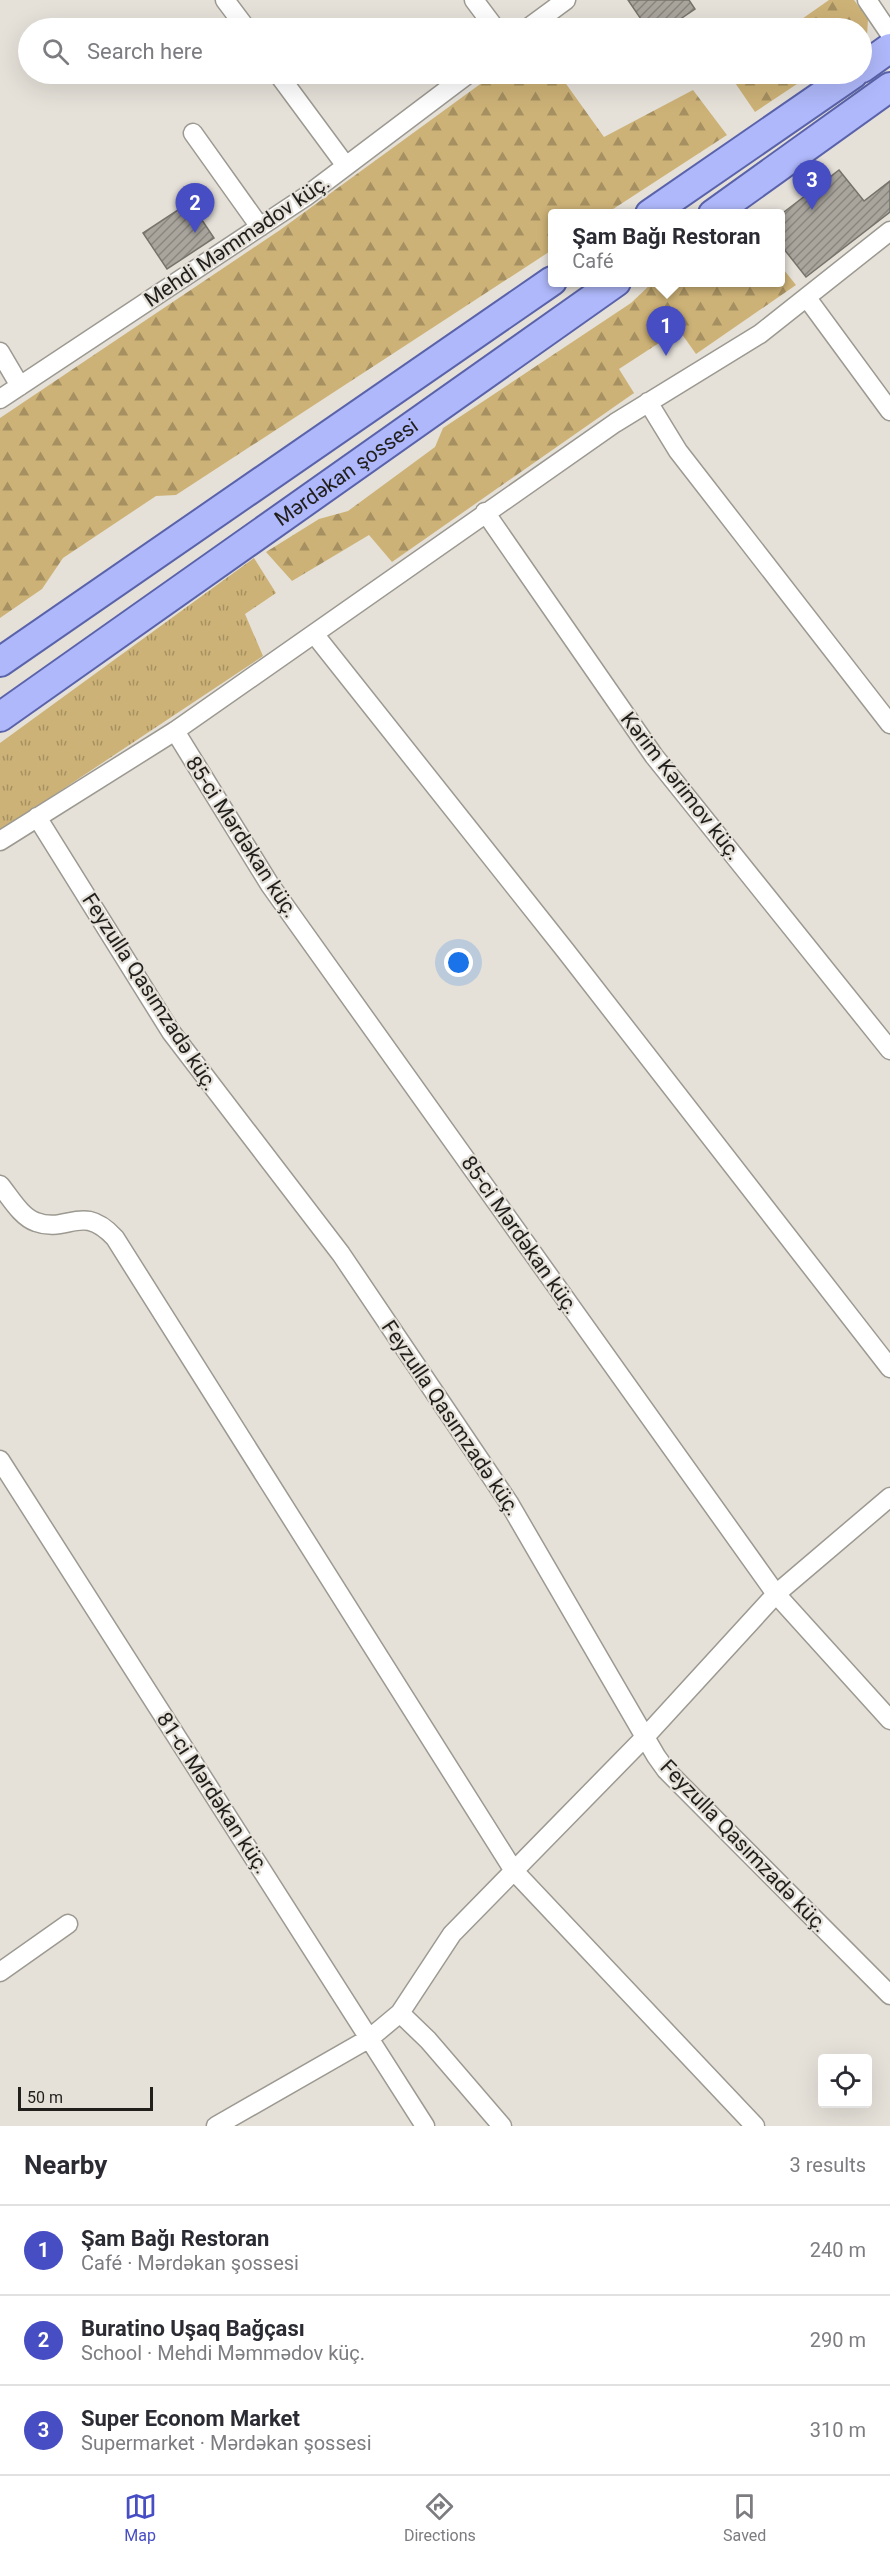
<!DOCTYPE html>
<html lang="en">
<head>
<meta charset="utf-8">
<style>
	:root { --surface:#fff; --page:#f7f7f7; --text:#2b2b33; --muted:#7c7c81; --line:#e1e1e2; --accent:#474dc3 }
	body { margin:0; font-family:Roboto,sans-serif; background:var(--page); color:var(--text) }
	.controls { position:absolute; right:18px; bottom:18px; display:grid; overflow:hidden; border-radius:6px; box-shadow:0 6px 24px #0002 }
	.controls button { width:54px; height:54px; display:grid; place-items:center; padding:0; border:0; border-bottom:2px solid var(--line); background:var(--surface); color:var(--text); font:30px sans-serif }
	.scale { position:absolute; left:18px; bottom:15px; width:135px; box-sizing:border-box; padding-left:6px; border:3px solid #201f1c; border-top:0; font-size:16px; line-height:21px; white-space:nowrap; color:#201f1c; -webkit-text-stroke:4px #e5e1d9; paint-order:stroke }
	.you { position:absolute; left:459px; top:963px; width:21px; height:21px; margin:-15px; border:4px solid #fff; border-radius:50%; background:#1a73e8; box-shadow:0 0 0 9px #1a73e833 }
	.badge { display:grid; place-items:center; width:39px; height:39px; border-radius:50%; background:var(--accent); color:#fff; font-size:20px; font-weight:700 }
	.pin { position:absolute; translate:-50% -50px; filter:drop-shadow(0 2px 3px #0008) }
	.pin::after { content:''; position:absolute; top:32px; width:21px; height:18px; background:inherit; clip-path:polygon(0 0,100% 0,50% 100%) }
	.popup { position:absolute; left:548px; top:209px; width:237px; height:78px; box-sizing:border-box; display:grid; place-content:center; border-radius:6px; background:var(--surface); filter:drop-shadow(0 2px 4px #0005); font-size:20px; white-space:nowrap; color:var(--muted) }
	.popup b { font-size:22px; color:var(--text) }
	.popup::after { content:''; position:absolute; left:50%; top:100%; margin-left:-12px; border:12px solid transparent; border-top-color:var(--surface) }
	.list { margin:0; padding:0; list-style:none }
	h2 { display:flex; justify-content:space-between; align-items:center; height:78px; margin:0; padding:0 24px; font-size:26px }
	h2 small { font-size:20px; font-weight:400; color:var(--muted) }
	.list li { display:grid; grid-template-columns:39px 1fr auto; gap:18px; align-items:center; box-sizing:border-box; height:90px; padding:0 24px; border-top:2px solid var(--line) }
	.list b { display:block; font-size:22px; white-space:nowrap }
	.list p { margin:0; font-size:20px; white-space:nowrap; color:var(--muted) }
	.list em { font-size:20px; font-style:normal; color:var(--muted) }
	.icon { flex:none; width:33px; height:33px; fill:none; stroke:currentColor; stroke-width:2; stroke-linecap:round; stroke-linejoin:round }
	.map { position:relative; flex:none; width:890px; height:2126px; overflow:hidden }
	.search { position:absolute; background:var(--surface); box-shadow:0 6px 24px #0002; left:18px; right:18px; top:18px; height:66px; display:flex; align-items:center; gap:15px; box-sizing:border-box; padding:0 21px; border-radius:33px; color:var(--muted); font-size:22px }
	.sheet { height:348px; background:var(--surface) }
	nav { display:flex; justify-content:space-around; align-items:center; box-sizing:border-box; height:84px; border-top:2px solid var(--line); background:var(--surface); font-size:16px; color:var(--muted) }
	nav a { display:grid; justify-items:center; gap:3px }
	nav .on { color:var(--accent) }
	.map>svg:first-child { display:block }
	.grass { fill:url(#grass-tufts) }
	.forest { fill:url(#forest-firs) }
	.building { fill:url(#building-hatch); stroke:#76736b; stroke-width:1.5 }
	.lines { fill:none; stroke-linecap:round; stroke-linejoin:round }
	.minor-casing { stroke:#9c9991; stroke-width:21 }
	.primary-casing { stroke:#5a63aa; stroke-width:32 }
	.minor { stroke:#fff; stroke-width:18 }
	.primary { stroke:#afb8fa; stroke-width:28 }
	.labels { text-anchor:middle; stroke-width:4.5; stroke-linejoin:round; paint-order:stroke }
	.street-label { font-size:21px; fill:#201f1c; stroke:#e5e1d9 }
</style>
</head>
<body>
<div class="map">
<svg width="890" height="2126" viewBox="0 0 890 2126">
	<defs>
		<pattern id="grass-tufts" width="24" height="20" patternUnits="userSpaceOnUse" patternTransform="scale(1.5)"><rect width="24" height="20" fill="#cdb277"/><path d="M3 7l-1-3M5 7V3M7 7l1-3M15 17l-1-3M17 17v-4M19 17l1-3" fill="none" stroke="#a69061"/></pattern>
		<pattern id="forest-firs" width="22" height="20" patternUnits="userSpaceOnUse" patternTransform="scale(1.5)"><rect width="22" height="20" fill="#cdb277"/><path d="M5 1l3.5 6h-7zM16 11l3.5 6h-7z" fill="#a69061"/></pattern>
		<pattern id="building-hatch" width="6" height="6" patternUnits="userSpaceOnUse" patternTransform="scale(1.5)"><rect width="6" height="6" fill="#a9a59d"/><path d="M-1 1l2-2M0 6l6-6M5 7l2-2" fill="none" stroke="#89867f"/></pattern>
	</defs>
	<rect width="100%" height="100%" fill="#e5e1d9"/>
	<!-- grass -->
	<path class="grass" d="M254,558l22,35 -31,21 18,42 -263,175v-88z"/>
	<!-- forest -->
	<path class="forest" d="M829,0h25l14,19 -1,18 -5,3v-12h-73z
		M494,74h65l45,63 89,-47 34,45 -120,78 -55,1v36l-376,245 -20,1 -93,62 -21,31 -42,29v-200l280,-188z
		M729,74h83l-57,38z
		M780,265l16,20 -100,69 -17,-24 -60,39 15,24 -242,169 -23,-27 -77,46 -26,-29 53,-33 29,-8 87,-64 8,-19 188,-125 21,-20 128,-1z"/>
	<!-- building -->
	<path class="building" d="M628,0h61l6,9 -28,19h-20z
		M839,170l25,31 26,-20v31l-84,65 -26,-33v-29z
		M190,202l24,36 -47,31 -24,-36z"/>
	<g class="lines">
		<!-- minor casing -->
		<g class="minor-casing">
			<path id="minor" d="M225,0l21,28
				M474,0l21,28
				M867,0l23,34
				M528,28l38,-28
				M278,74l68,92
				M193,133l67,94
				M807,298l83,113
				M0,352l20,34
				M0,399l305,-202 163,-123
				M648,402l30,49 212,273
				M485,512l169,244 236,294
				M315,635l250,315 325,418
				M175,731l95,154 506,709 114,126
				M37,817l134,215 170,222 168,249 147,253 10,14 224,225
				M0,841l175,-110 440,-308 145,-89 130,-103
				M0,1185c10,12 21,32 36,37 32,12 46,-20 79,16l399,633 241,255
				M0,1460l425,666
				M0,1972l68,-48
				M400,2013l28,27 74,86
				M216,2126l154,-88 30,-25 52,-79 193,-197 131,-143 114,-97"/>
		</g>
		<!-- primary casing -->
		<g class="primary-casing">
			<g id="primary">
				<path d="M862,68l28,-20"/>
				<path d="M650,214l203,-140"/>
				<path d="M713,214l177,-127"/>
				<path d="M0,662l552,-381"/>
				<path id="s1" d="M0,717l616,-435"/>
			</g>
		</g>
		<!-- minor -->
		<use href="#minor" class="minor"/>
		<!-- primary -->
		<use href="#primary" class="primary"/>
	</g>
	<g class="labels">
		<!-- street labels -->
		<g class="street-label">
			<text transform="translate(237 241) rotate(-34)" y="7">Mehdi Məmmədov küç.</text>
			<text dy="7" stroke="none"><textPath href="#s1" startOffset="424">Mərdəkan şossesi</textPath></text>
			<text transform="translate(681 786) rotate(52)" y="7">Kərim Kərimov küç.</text>
			<text transform="translate(242 837) rotate(57)" y="7">85-ci Mərdəkan küç.</text>
			<text transform="translate(150 992) rotate(57)" y="7">Feyzulla Qasımzadə küç.</text>
			<text transform="translate(520 1235) rotate(55)" y="7">85-ci Mərdəkan küç.</text>
			<text transform="translate(451 1418) rotate(56)" y="7">Feyzulla Qasımzadə küç.</text>
			<text transform="translate(213 1793) rotate(57)" y="7">81-ci Mərdəkan küç.</text>
			<text transform="translate(744 1846) rotate(46)" y="7">Feyzulla Qasımzadə küç.</text>
		</g>
	</g>
</svg>
<div class="controls">
<button><svg class="icon" aria-label="locate" viewBox="0 0 24 24"><circle cx="12" cy="12" r="6"/><path d="M12 2v4M12 18v4M2 12h4M18 12h4"/></svg></button>
</div>
<div class="scale">50 m</div>
<div class="you"></div>
<div class="pin badge" style="left:666px;top:356px">1</div>
<div class="popup"><b>Şam Bağı Restoran</b>Café</div>
<div class="pin badge" style="left:195px;top:233px">2</div>
<div class="pin badge" style="left:812px;top:210px">3</div>
<div class="search"><svg class="icon" aria-label="search" viewBox="0 0 24 24"><circle cx="10" cy="10" r="6"/><path d="M15 15l6 6"/></svg>Search here</div>
</div>
<section class="sheet">
<h2>Nearby<small>3 results</small></h2>
<ul class="list">
<li><span class="badge">1</span><div><b>Şam Bağı Restoran</b><p>Café · Mərdəkan şossesi</p></div><em>240 m</em></li>
<li><span class="badge">2</span><div><b>Buratino Uşaq Bağçası</b><p>School · Mehdi Məmmədov küç.</p></div><em>290 m</em></li>
<li><span class="badge">3</span><div><b>Super Econom Market</b><p>Supermarket · Mərdəkan şossesi</p></div><em>310 m</em></li>
</ul>
</section>
<nav>
<a class="on"><svg class="icon" aria-label="map" viewBox="0 0 24 24"><path d="M3 6l6-2 6 2 6-2v14l-6 2-6-2-6 2zM9 4v14M15 6v14"/></svg>Map</a>
<a><svg class="icon" aria-label="directions" viewBox="0 0 24 24"><path d="M12 3l9 9-9 9-9-9zM9 14v-3h6M13 9l2 2-2 2"/></svg>Directions</a>
<a><svg class="icon" aria-label="saved" viewBox="0 0 24 24"><path d="M7 4h10v16l-5-4-5 4z"/></svg>Saved</a>
</nav>
</body>
</html>
